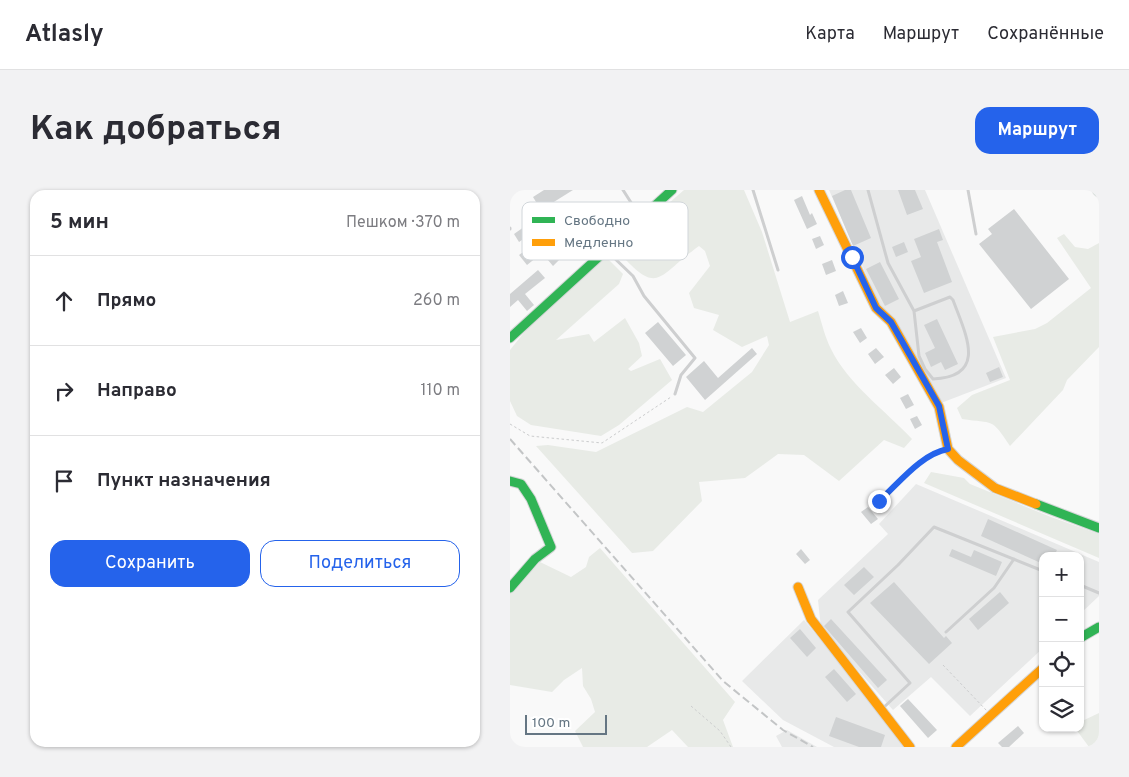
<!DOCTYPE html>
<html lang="ru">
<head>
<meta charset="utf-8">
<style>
	:root { --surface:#fff; --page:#f2f2f3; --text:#2b2b33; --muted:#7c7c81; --line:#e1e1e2; --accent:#2563eb }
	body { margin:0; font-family:Overpass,sans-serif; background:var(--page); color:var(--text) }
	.controls { position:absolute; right:15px; bottom:15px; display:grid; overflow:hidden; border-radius:10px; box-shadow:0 1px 4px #0004 }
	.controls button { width:45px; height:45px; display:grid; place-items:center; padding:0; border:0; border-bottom:1px solid var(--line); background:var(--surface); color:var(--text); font:25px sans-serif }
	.scale { position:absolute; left:15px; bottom:12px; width:82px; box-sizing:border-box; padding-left:5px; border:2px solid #657683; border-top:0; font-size:14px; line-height:18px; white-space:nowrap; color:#657683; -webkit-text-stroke:4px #fff; paint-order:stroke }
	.stop { position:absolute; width:15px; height:15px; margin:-11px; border:4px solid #2563eb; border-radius:50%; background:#fff }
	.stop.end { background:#2563eb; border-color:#fff; box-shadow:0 1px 5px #0008 }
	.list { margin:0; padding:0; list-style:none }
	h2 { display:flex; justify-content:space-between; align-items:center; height:65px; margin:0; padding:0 20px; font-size:21px }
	h2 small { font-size:16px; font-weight:400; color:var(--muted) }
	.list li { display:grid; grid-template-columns:32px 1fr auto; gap:15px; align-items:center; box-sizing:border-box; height:90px; padding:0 20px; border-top:1px solid var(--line) }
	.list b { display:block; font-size:19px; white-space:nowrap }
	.list em { font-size:16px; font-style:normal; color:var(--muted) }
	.actions { display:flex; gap:10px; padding:15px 20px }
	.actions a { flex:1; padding:11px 0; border:1px solid var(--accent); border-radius:15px; text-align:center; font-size:18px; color:var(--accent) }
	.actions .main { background:var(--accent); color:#fff }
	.icon { flex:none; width:28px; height:28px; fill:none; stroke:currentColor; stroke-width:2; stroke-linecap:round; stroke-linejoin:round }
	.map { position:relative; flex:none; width:589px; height:557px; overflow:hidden; border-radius:15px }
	header { display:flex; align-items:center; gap:30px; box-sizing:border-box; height:70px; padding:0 25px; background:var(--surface); border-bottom:1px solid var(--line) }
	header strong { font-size:24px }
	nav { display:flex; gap:28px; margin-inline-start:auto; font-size:18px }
	.intro { display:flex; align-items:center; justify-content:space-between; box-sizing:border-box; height:120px; padding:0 30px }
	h1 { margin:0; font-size:35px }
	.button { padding:12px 22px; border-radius:15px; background:var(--accent); color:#fff; font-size:18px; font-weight:700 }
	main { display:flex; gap:30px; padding:0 30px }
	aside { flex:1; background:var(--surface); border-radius:15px; box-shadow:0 1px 4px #0004 }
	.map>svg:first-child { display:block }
	.built { fill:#e8e9e9 }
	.green { fill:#e8ebe6 }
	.building { fill:#d0d2d3 }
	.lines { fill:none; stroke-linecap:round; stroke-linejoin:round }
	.fast-casing { stroke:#d5d6d7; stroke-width:11 }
	.slow-casing { stroke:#d5d6d7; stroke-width:11 }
	.path { stroke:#cbcccd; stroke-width:1; stroke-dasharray:2.5 2.5; stroke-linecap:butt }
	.lane { stroke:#cecfd0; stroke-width:3 }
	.fast { stroke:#30b455; stroke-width:9 }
	.slow { stroke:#ff9f0a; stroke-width:9 }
	.rail { stroke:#c3c5c6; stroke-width:2; stroke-dasharray:8 4; stroke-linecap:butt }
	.route { stroke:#2563eb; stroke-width:6 }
	.key { fill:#fff; stroke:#d1d6da; stroke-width:1 }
	.key-label { font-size:14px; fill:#657683 }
</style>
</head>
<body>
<header>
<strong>Atlasly</strong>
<nav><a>Карта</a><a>Маршрут</a><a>Сохранённые</a></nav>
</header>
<div class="intro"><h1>Как добраться</h1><a class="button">Маршрут</a></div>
<main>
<aside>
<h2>5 мин<small>Пешком · 370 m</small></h2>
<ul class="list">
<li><svg class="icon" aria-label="ahead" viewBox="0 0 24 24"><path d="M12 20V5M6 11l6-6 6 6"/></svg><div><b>Прямо</b></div><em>260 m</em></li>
<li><svg class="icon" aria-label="right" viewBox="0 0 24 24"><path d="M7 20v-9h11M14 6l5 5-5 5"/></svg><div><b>Направо</b></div><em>110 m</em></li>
<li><svg class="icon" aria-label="arrive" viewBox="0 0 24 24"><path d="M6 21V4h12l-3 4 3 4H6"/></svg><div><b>Пункт назначения</b></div></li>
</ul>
<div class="actions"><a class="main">Сохранить</a><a>Поделиться</a></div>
</aside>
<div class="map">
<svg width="589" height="557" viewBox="0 0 589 557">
	<rect width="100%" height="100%" fill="#f9f9f9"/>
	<!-- built -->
	<path class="built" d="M319,0h96l81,188 -65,25 -59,-93z
		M406,294l183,78v34l-19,18v-58h-37v92l-73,68 -39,-39 -38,33 -72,-82 -3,-28 70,-66 -9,-10z
		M294,430l75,90 27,37h-72l-51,-27 -41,-39z
		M277,540l30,17h-35l-6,-11z"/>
	<!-- green -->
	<path class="green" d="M174,0h60l18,42 28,90 28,-11c4,13 7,26 13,38 17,35 54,61 81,90l-8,9 -20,-8 -45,41 -35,-26 -26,-1 -33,24 -46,4 3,19 -49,50 -21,2 -96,-107 12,-1 48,7 91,-45 16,5 49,-40 17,-27 -2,-9 -25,11 -29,-17 6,-15 -25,-7 -5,-15 21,-27 -5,-15 -6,-5c-43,31 -40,52 -83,3z
		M554,44l11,13 13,2 11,-6v104l-32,33 -4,10 -53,56c-19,-29 -16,-22 -48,-27l-5,-11 15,-13 38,-15 -17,-43 42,-8 12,-6 44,-35 -34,-50z
		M95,66l18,18 -4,10 -63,56 33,-6 5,8 31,-24 14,25 3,13 -14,13 3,2 29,-12 12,21 -53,45 -18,11 -70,-11 -14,-9 -7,-15v-51l16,-20z
		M421,282l33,6 6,6 81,33 48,17v24l-175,-75z
		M90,358l135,154 -12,18 10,27h-45l-16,-17 -25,17h-64l-8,-16 20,-19 -4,-13 -8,-13 -1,-18 -18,12 -12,12 -42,-7v-92l30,-31 31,15 15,-10 3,-10z
		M589,523v34h-10l-14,-19h5v-6z"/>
	<!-- building -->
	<path class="building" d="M34,0h29l-32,20 -8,-13z
		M335,0h6l20,48 -18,8 -21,-50z
		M388,0h17l8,19 -16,6z
		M292,6l8,19 2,-2 5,11 -10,5 -13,-29z
		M504,19l55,70 -38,30 -52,-65 13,-10 -4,-5z
		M28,27l6,8 -25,17 -5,-8z
		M429,39l4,11 -6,2 15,40 -28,11 -13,-32 10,-4 -7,-18z
		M310,46l4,9 -8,4 -4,-10z
		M28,51l11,14 4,-4 7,8 -7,7 -11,-13 -15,12 -8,-10z
		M394,52l4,10 -12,5 -4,-10z
		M322,70l4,11 -10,4 -4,-11z
		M370,72l19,37 -14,7 -19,-37z
		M28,80l7,8 -20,16 9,11 -7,6 -9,-11 -8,7v-13z
		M333,101l5,12 -9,3 -4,-11z
		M427,129l21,45 -13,6 -4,-8 -10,5 -6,-14 10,-5 -11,-23z
		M148,132l28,33 -13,11 -28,-33z
		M351,138l6,10 -7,5 -7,-11z
		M242,158l5,6 -52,46 -19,-23 18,-16 14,17z
		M366,158l8,9 -9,7 -7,-10z
		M489,177l4,10 -13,5 -4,-9z
		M384,178l7,9 -8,7 -8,-9z
		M398,204l6,11 -8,4 -6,-11z
		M407,226l5,9 -7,4 -5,-10z
		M358,317l10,12 -7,5 -10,-12z
		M478,329l69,31 -3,6h-11v8l-62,-28z
		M291,359l9,11 -5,4 -9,-10z
		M442,359l19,8 3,-7 28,12 -6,14 -47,-20z
		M354,377l10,10 -20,18 -10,-10z
		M384,392l50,56 2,-2 6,7 -23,21 -59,-61z
		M490,402l9,11 -31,27 -9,-11z
		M321,429l56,61 -9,8 -54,-62z
		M290,439l16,19 -9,9 -17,-19z
		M324,479l22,25 -9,8 -22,-25z
		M398,509l29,31 -9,8 -28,-32z
		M326,527l49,18 -4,12h-22l-30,-11z
		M508,536l6,7 -15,14h-7l-4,-4z"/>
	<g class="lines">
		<!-- fast casing -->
		<g class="fast-casing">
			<path id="fast" d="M587,0l2,2
				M0,148l162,-148
				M0,291l11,3 10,15 20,48 -16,12 -25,29
				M526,314l63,24
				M570,448l19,-11"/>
		</g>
		<!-- slow casing -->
		<g class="slow-casing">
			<path id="slow" d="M309,0l57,118 15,14 48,85 9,42 10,11 37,28 41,16
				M288,397l13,32 99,128
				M446,557l87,-79"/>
		</g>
		<!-- path -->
		<path class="path" d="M0,234l20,12 72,7 69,-46
			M433,475l44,46
			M181,516l29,25 11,16"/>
		<!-- lane -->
		<path class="lane" d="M113,0l16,25
			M243,0l25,80
			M358,0l20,73 26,48 5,45 6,13 8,10c56,-2 32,-46 20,-79l-3,-3 -36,14
			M458,0l8,44
			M0,38v1
			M98,62l25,24 11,20 51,62 -14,17 -6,19
			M369,311c19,-18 42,-47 69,-52
			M570,395l19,8
			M436,442l48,-44 20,-29
			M373,518l27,-25 -62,-71 50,-47 36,-38 109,44"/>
		<!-- fast -->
		<use href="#fast" class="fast"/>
		<!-- slow -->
		<use href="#slow" class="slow"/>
		<!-- rail -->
		<path class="rail" d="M0,249l213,242 60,49 30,17"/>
	</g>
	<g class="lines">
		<!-- route -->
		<path class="route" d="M342,67l24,51 15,14 48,84 9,43c-27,5 -49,34 -69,52"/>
	</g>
	<!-- legend -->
	<rect x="12" y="12" width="166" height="58" rx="8" class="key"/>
	<rect x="22" y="27" width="23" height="6" fill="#30b455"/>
	<rect x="22" y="49" width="23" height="7" fill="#ff9f0a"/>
	<g class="key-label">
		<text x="54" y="35">Свободно</text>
		<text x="54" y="57">Медленно</text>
	</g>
</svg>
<div class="controls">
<button>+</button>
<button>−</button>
<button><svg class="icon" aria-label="locate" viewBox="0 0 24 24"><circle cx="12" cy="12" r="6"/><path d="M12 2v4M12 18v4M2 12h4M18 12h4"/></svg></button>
<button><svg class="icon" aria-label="layers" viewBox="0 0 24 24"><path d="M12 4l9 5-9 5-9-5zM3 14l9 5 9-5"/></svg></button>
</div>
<div class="scale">100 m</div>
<div class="stop" style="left:342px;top:67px"></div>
<div class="stop end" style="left:369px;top:311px"></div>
</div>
</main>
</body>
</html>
